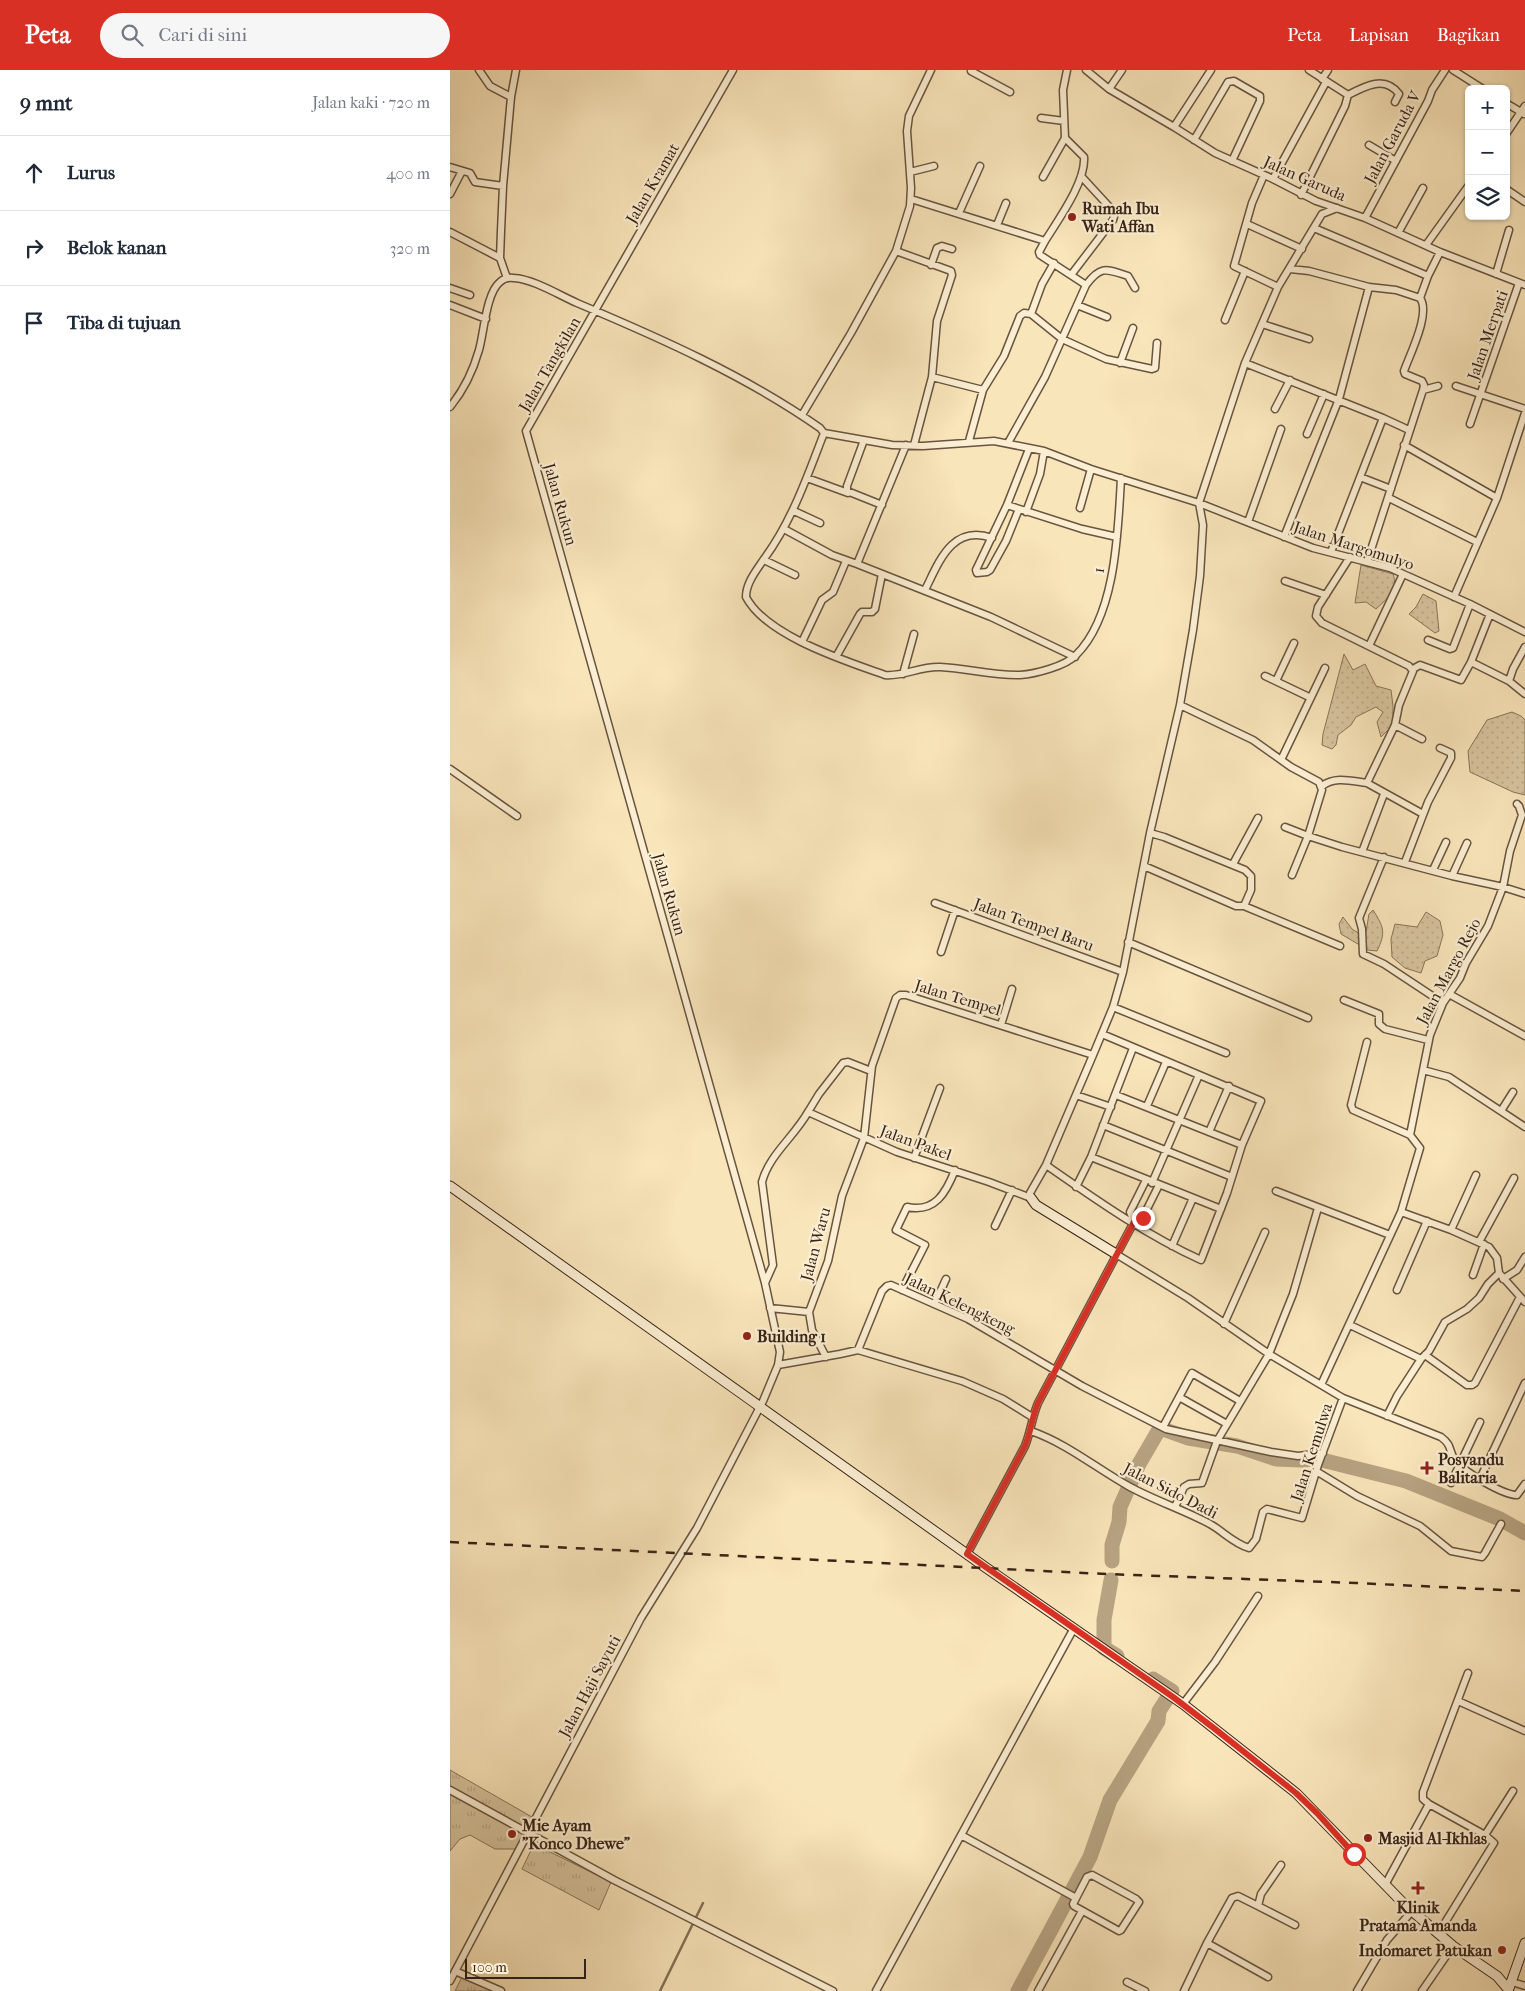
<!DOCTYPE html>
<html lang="id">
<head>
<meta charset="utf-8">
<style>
	:root { --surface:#fff; --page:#f6f6f7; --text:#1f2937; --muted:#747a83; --line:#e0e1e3; --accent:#d93025 }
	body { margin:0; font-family:"IM FELL French Canon",serif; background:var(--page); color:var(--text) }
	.controls { position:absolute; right:15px; top:15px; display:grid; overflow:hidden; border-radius:8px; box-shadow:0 1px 4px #0004 }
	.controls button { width:45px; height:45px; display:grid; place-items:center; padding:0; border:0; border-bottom:1px solid var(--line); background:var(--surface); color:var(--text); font:25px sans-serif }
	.scale { position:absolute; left:15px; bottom:12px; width:121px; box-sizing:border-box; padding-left:5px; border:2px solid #382316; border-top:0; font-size:14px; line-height:18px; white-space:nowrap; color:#382316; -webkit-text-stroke:4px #fbeed2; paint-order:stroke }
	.stop { position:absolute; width:15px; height:15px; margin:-11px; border:4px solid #d93025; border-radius:50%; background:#fff }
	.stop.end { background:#d93025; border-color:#fff; box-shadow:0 1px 5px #0008 }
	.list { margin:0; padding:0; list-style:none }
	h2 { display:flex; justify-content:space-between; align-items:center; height:65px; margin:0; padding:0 20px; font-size:21px }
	h2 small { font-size:16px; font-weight:400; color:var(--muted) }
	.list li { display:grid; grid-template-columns:32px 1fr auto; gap:15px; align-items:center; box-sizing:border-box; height:75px; padding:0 20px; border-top:1px solid var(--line) }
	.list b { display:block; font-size:19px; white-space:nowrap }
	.list em { font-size:16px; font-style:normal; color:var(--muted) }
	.icon { flex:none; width:28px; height:28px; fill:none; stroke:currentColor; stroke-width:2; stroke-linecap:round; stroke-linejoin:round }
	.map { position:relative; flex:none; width:1075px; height:1921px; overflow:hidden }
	header { display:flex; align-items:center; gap:30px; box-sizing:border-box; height:70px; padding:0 25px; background:var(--accent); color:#fff }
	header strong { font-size:24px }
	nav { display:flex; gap:28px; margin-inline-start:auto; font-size:18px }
	.search { width:350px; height:45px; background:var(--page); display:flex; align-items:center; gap:12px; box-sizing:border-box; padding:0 18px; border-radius:28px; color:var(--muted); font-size:19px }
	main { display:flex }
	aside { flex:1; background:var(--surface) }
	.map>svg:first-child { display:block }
	.grass { fill:url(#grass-tufts); stroke:#88745a }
	.park { fill:url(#park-dots); stroke:#88745a }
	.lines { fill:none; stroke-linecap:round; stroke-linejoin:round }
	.stream { stroke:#847057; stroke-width:2.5 }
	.river { stroke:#b7a382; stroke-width:15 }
	.street-casing { stroke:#68543f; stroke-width:9 }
	.secondary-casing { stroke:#382316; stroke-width:11 }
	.street { stroke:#fbeed2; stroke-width:6 }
	.secondary { stroke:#fbeed2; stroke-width:9 }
	.rail { stroke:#382316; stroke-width:2.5; stroke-dasharray:9 9; stroke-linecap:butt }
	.route { stroke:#d93025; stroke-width:6 }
	.poi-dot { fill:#8f2418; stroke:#fbeed2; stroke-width:2 }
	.labels { text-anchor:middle; stroke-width:4.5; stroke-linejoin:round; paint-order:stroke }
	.street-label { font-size:16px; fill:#382316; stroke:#fbeed2 }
	.poi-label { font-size:16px; font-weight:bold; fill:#382316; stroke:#fbeed2; text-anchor:start }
</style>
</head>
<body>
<header>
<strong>Peta</strong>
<div class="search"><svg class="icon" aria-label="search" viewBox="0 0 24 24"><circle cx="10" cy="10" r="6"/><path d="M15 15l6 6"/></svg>Cari di sini</div>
<nav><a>Peta</a><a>Lapisan</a><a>Bagikan</a></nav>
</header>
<main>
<aside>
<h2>9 mnt<small>Jalan kaki · 720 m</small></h2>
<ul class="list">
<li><svg class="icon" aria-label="ahead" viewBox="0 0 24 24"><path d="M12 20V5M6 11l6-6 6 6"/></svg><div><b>Lurus</b></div><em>400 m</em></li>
<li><svg class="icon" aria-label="right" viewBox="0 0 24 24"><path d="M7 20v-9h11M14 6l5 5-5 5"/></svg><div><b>Belok kanan</b></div><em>320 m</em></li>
<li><svg class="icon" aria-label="arrive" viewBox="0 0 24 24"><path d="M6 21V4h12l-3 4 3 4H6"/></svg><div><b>Tiba di tujuan</b></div></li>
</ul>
</aside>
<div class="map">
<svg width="1075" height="1921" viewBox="0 0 1075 1921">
	<defs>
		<pattern id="grass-tufts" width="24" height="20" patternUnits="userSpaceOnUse" patternTransform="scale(1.25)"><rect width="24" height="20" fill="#d8c49e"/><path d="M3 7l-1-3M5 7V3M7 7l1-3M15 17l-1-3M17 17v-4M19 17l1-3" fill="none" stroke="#baa887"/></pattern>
		<pattern id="park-dots" width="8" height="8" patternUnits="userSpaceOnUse" patternTransform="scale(1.25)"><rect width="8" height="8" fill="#d8c49e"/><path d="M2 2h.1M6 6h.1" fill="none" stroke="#baa887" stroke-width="1.8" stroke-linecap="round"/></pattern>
	</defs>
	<rect width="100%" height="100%" fill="#f9e5ba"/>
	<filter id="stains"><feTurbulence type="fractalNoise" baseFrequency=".004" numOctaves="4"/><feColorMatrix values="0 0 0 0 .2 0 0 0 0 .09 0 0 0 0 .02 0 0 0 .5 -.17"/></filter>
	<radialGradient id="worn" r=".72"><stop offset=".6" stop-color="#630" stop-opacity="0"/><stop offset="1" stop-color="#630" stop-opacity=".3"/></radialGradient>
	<!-- grass -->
	<path class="grass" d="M0,1700l82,47 -15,32h-22l-25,-14 -10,4 -10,12z
		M84,1774l77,38 -12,28 -77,-41z
		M12,1907l31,14h-38z"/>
	<!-- park -->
	<path class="park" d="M911,495l32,9c6,15 -7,26 -17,35l-10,-7 -11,1z
		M973,524l13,7 3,30 -4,2 -26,-19 7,-7z
		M894,584l9,16 12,-6 11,22 15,4 2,16v19l-12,12 -4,-15 6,-10 -7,-5 -20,10 -5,8 -13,10 -2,10 -4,4 -10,-4 1,-11z
		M1062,642l9,4 4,4v75l-12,-3 -43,-20 -2,-21 19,-31z
		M923,840c11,17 13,23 4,41l-9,-1 -27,-16 -2,-10 4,-7 9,12 8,5 6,-2 3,-18z
		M976,842l14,9 3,14 -6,21 -12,5 -4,12 -16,-5 -13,-11 -1,-18 4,-15 22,3z"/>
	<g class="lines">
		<!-- stream -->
		<path class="stream" d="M210,1921l43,-88"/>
		<!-- river -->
		<path class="river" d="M662,1491v-16l7,-23 1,-15 19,-43 21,-36 28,10 49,8 39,13 25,1 17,-1 88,22 94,38 25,14
			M661,1510l-7,40v28l13,8
			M568,1921l72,-134 20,-57 48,-79 1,-10 13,-20 -19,-12"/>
		<!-- street casing -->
		<g class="street-casing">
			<path id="street" d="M29,0l11,16 21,11 -8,89 -2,45 -1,27 7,20
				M522,0l-1,1 39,21
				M636,0l23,19 65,38 41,26 58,26 43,22 49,17 75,34 85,33
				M859,0l39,25
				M1003,0l30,19
				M872,9l6,-9
				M659,19l13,-19
				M898,25c17,-9 37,-20 51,-1l-4,8
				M61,27l5,-27
				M1056,33l18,11
				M591,48l23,3
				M724,57l37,-57
				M1056,64l19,-28
				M744,70l34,-58 6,-1 26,15v5l-28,60
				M919,75l27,16
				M0,97l20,6 5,9 28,4
				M460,102l24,-6
				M814,105l-12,28 -18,63 44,21
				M593,107l22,-39
				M823,109l53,-97
				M1056,119l19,13
				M0,124l12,-23
				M851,125l44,-89 3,-11
				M461,129l134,42c13,-21 41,-59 39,-84l-19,-19 -2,-48 4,-20
				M509,143l21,-47
				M915,148l63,-117 4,-11 13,-20
				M797,154l55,25
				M547,155l9,-22
				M864,158l114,48 12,-24
				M0,162l50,26
				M948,163l25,-45
				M976,175l43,-60
				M446,181l55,20 1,4 -15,46 -5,56 -18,68
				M481,195l6,-17 5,-2 10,3
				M840,199l19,2 60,16 27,3 24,8
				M1046,204l13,-44
				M621,205l42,-55 2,-7 -34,-37
				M636,215c15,-20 20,-16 42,-9l7,12
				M0,218l20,7
				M0,235l36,14
				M627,235l30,12
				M581,244l11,-30 12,-21
				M775,250l20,-49
				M812,254l47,15
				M670,293l13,-35
				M795,293l138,55 -52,134
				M482,307l51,13 21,-34 16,-40 4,-3 7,1 31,25 44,20 46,10 3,-1 2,-25
				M1006,316l69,23
				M973,320l15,-4
				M0,337c14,-17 23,-36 29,-57 5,-17 7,-57 21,-68 4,-4 8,-5 14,-4 19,1 45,17 63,25 83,35 169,73 243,125l4,5 68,12 31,1 71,-5 50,10 47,18 108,34 114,45 77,20 80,36 55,28
				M825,339l15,-29
				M352,345l49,-82 45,-82 14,-45 1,-18 -4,-57 2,-15 22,-46
				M933,348l26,12
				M1020,354l49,-141
				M374,363c-17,44 -32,88 -60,126 -8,12 -18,24 -18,38 20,39 100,64 139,78 18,2 35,-9 55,-8 27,1 53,9 80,8 15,-1 46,-9 56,-20 40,-39 42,-124 45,-177
				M857,364l17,-40
				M414,370l-17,46v5l35,14
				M519,371l14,-51
				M558,373l37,-66 41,-92 -46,-30 -1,-3 6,-11
				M456,375l-49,119 134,53 84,40
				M954,375l93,53
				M910,407l31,12
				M357,408l41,15
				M939,428l88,44
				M557,435l75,24 35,8
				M630,438l11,-39
				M569,439l-13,32 -16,29 -3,2 -10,1 -1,-3 31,-65 22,-56
				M344,441l26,12
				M576,442l14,-38 4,-23
				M798,452l33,-93
				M334,459l48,26 25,9
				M834,467l55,-138 30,-112
				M314,490l31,15
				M917,492l56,-172 1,-5 -2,-4 -17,-7 -1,-3c6,-17 27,-58 16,-73l8,-22
				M835,511l41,14
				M475,520c14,-28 27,-66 67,-52
				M1004,527l43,-99 28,-85
				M978,570l22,9 3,-1 17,-44
				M352,572l20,-42 11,-8 13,-31
				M919,576l34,-72
				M1075,577l-12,22 -4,12 16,13
				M386,587l24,-43 2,-2h10l3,-3 7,-35
				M1021,592l38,19
				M963,599l7,-4 41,15 10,-18 19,-48
				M453,604l11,-40
				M815,606l44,21
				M826,611l18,-38
				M730,635l73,35 38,27 28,15 3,8 -14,46 34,11 110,29 51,11 22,7
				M945,655l27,14
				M831,690l44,-92
				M0,699l67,47
				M917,713l56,31
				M872,716c13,-10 29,-5 45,-3l28,-58 4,-20 14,-34 -4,-5 -87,-43 -6,-7 2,-9 32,-50
				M835,757l23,9 -16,39
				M700,763l14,4 81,33 6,6v14l-7,16
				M912,782l22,-58
				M934,787l-25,61 3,11 1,25 21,10 59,39
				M955,792l23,-60 23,-44v-5l-11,-5
				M783,794l25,-46
				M694,796l92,40h8l96,40
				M983,800l13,-28
				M1002,806l15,-33
				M485,833l188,69
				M678,872l180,76
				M491,882l14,-42
				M999,924l76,42
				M894,930l35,14v10l6,5 43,11
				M663,937l113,46
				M551,955l11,-36
				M973,1000l26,7 76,50
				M626,1025l35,12
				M666,1025l126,50
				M697,1036l19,-44
				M1051,1041l12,-19
				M358,1042l11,-18 24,-31 5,-1 23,9
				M653,1055l129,52
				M759,1062l20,-46
				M960,1065l20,-100 13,-32 17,-25 6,-15 22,-37 15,-39 7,-36 12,-36 -3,-9 -2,-2
				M641,1087l130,52
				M464,1088l26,-70
				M596,1095c49,34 100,70 155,95l26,-67 15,-48 19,-44 -159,-67
				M702,1113l47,-108
				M626,1117l15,-30 42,-109
				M826,1121l114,44
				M951,1142l50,18 38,17 8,11 2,15 26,29
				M684,1152l-4,-10 16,-32
				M545,1156l17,-36
				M1001,1160l25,-55
				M1029,1172l35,-64
				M722,1176l21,-48
				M666,1184l72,44 81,56 74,44 98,39c12,9 7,13 14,23 9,12 48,35 62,35l8,-11
				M1023,1205l11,-31
				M1053,1209l14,-9 8,-13
				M315,1213l8,-18 -11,-83c7,-27 32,-45 46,-70l89,40 92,30 42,16 -1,-5 16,-28 47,-110 20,-48 10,-35 27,-139 30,-128 13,-75 7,-54 3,-51 -4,-22 46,-140 33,-76 44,-73 15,-6
				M452,1220l23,-45 -29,-15 11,-23c28,6 39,-14 48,-37
				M947,1220l30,-69
				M485,1233l11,-24
				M320,1238l39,4
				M774,1254l41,-92
				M900,1255l71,34 8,-8 16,-29 22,-13 12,-11 9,-14 11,-11
				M408,1280l24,-59 5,-5 4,-1 77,34 114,67 84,43 105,23 27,4 25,-3
				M975,1285l42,30h5l3,-2 45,-86
				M376,1287l-14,-27 -3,-18 19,-51 14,-65 22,-58 8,-72 24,-68 4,-3h6l187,60
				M328,1295l62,-11 18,-4 104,31 41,18 29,18
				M871,1315l80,-173 19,-64 -10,-13 -57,-25 -2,-5 16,-63
				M729,1327l48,27
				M937,1346l10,-20 24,-37
				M713,1357l29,-54 48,28
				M581,1361c37,13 66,38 99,56 26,14 54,23 80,37 14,8 23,19 39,24l7,-9 7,-27 4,-3 35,9 16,-53 25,-67
				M866,1401l41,25 63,30 31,25 31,6 3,-4 16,-29
				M1030,1409l45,-96
				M1001,1413l29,-61
				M725,1437l9,-20 5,-3 13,-1 15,-42 52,-87 24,-60 25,-86
				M517,1484l58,-108c6,-15 7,-29 13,-43l89,-168 7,-13 9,-5 16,-32
				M1008,1631l67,30
				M733,1634l32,-42 43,-66
				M0,1720l164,90 219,111
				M979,1734l56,31 9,8 -56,91
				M511,1765l115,63
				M1035,1765l28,-44
				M642,1805l44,24 3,3 -18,28 -2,1 -45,-25 -1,-2 14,-27z
				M935,1815l44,-81 -6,-5v-7l45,-119
				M808,1836l37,19
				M757,1873l61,34
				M5,1901l46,20
				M0,1911l191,-363 56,-90 66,-127 15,-36 2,-13 -15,-69 -239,-852 207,-361
				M677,1912l18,9
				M1062,1912l13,4
				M426,1921l198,-363
				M588,1921l44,-80
				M734,1921l23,-48 25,-45 6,-2 20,10 3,-12 20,-29
				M907,1921l30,-51 25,-29
				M972,1921l31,-45"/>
		</g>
		<!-- secondary casing -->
		<g class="secondary-casing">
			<path id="secondary" d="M0,1116l535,381 198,137 113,89 109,112 48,41 44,30 11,13
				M581,1128l5,7 80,49
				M1058,1921l17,-48"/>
		</g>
		<!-- street -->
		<use href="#street" class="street"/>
		<!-- secondary -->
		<use href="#secondary" class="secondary"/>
		<!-- rail -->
		<path class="rail" d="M0,1472l656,32 250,9 169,8"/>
	</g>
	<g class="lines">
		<!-- route -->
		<path class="route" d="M693,1148l-9,4 -96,181c-6,14 -7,28 -13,43l-58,108 206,143 42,32 81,64 21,20 37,41"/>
	</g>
	<!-- markers -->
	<g class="poi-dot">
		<circle cx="622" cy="147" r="5"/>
		<circle cx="297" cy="1266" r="5"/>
		<path d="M974.5 1390.5h5v5h5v5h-5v5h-5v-5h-5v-5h5z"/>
		<circle cx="62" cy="1764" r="5"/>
		<circle cx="918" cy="1768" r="5"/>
		<path d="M965.5 1810.5h5v5h5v5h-5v5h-5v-5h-5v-5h5z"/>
		<circle cx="1052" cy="1880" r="5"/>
	</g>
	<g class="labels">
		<!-- street labels -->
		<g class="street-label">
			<text transform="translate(942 67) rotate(-62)" y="6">Jalan Garuda V</text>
			<text transform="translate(855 108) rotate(24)" y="6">Jalan Garuda</text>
			<text transform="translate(202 113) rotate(-60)" y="6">Jalan Kramat</text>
			<text transform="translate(1037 265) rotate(-71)" y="6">Jalan Merpati</text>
			<text transform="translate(99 294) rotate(-60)" y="6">Jalan Tangkilan</text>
			<text transform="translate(111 434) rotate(74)" y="6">Jalan Rukun</text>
			<text transform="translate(904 475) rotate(18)" y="6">Jalan Margomulyo</text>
			<text transform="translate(648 500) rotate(-82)" y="6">1</text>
			<text transform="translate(220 824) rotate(74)" y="6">Jalan Rukun</text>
			<text transform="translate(584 854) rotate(20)" y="6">Jalan Tempel Baru</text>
			<text transform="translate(998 901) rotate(-62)" y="6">Jalan Margo Rejo</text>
			<text transform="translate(508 927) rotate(17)" y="6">Jalan Tempel</text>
			<text transform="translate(466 1072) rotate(20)" y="6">Jalan Pakel</text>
			<text transform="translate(365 1174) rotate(-75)" y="6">Jalan Waru</text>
			<text transform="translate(510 1233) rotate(26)" y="6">Jalan Kelengkeng</text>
			<text transform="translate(861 1382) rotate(-72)" y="6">Jalan Kemulwa</text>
			<text transform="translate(721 1420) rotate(27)" y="6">Jalan Sido Dadi</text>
			<text transform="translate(139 1616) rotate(-62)" y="6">Jalan Haji Sayuti</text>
		</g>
		<!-- poi labels -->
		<g class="poi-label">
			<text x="632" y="144">Rumah Ibu<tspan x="632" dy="18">Wati Affan</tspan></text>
			<text x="307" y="1272">Building 1</text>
			<text x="988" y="1395">Posyandu<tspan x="988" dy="18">Balitaria</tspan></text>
			<text x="72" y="1761">Mie Ayam<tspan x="72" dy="18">"Konco Dhewe"</tspan></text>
			<text x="928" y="1774">Masjid Al-Ikhlas</text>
			<text x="968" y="1843" text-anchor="middle">Klinik<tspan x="968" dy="18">Pratama Amanda</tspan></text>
			<text x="1042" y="1886" text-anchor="end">Indomaret Patukan</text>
		</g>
	</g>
	<rect width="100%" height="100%" filter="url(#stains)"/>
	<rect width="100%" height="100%" fill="url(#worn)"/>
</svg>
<div class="controls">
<button>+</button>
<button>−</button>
<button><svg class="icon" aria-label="layers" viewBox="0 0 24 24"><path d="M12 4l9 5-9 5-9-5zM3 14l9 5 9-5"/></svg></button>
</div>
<div class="scale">100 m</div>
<div class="stop" style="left:904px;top:1784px"></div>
<div class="stop end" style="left:693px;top:1148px"></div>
</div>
</main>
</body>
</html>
